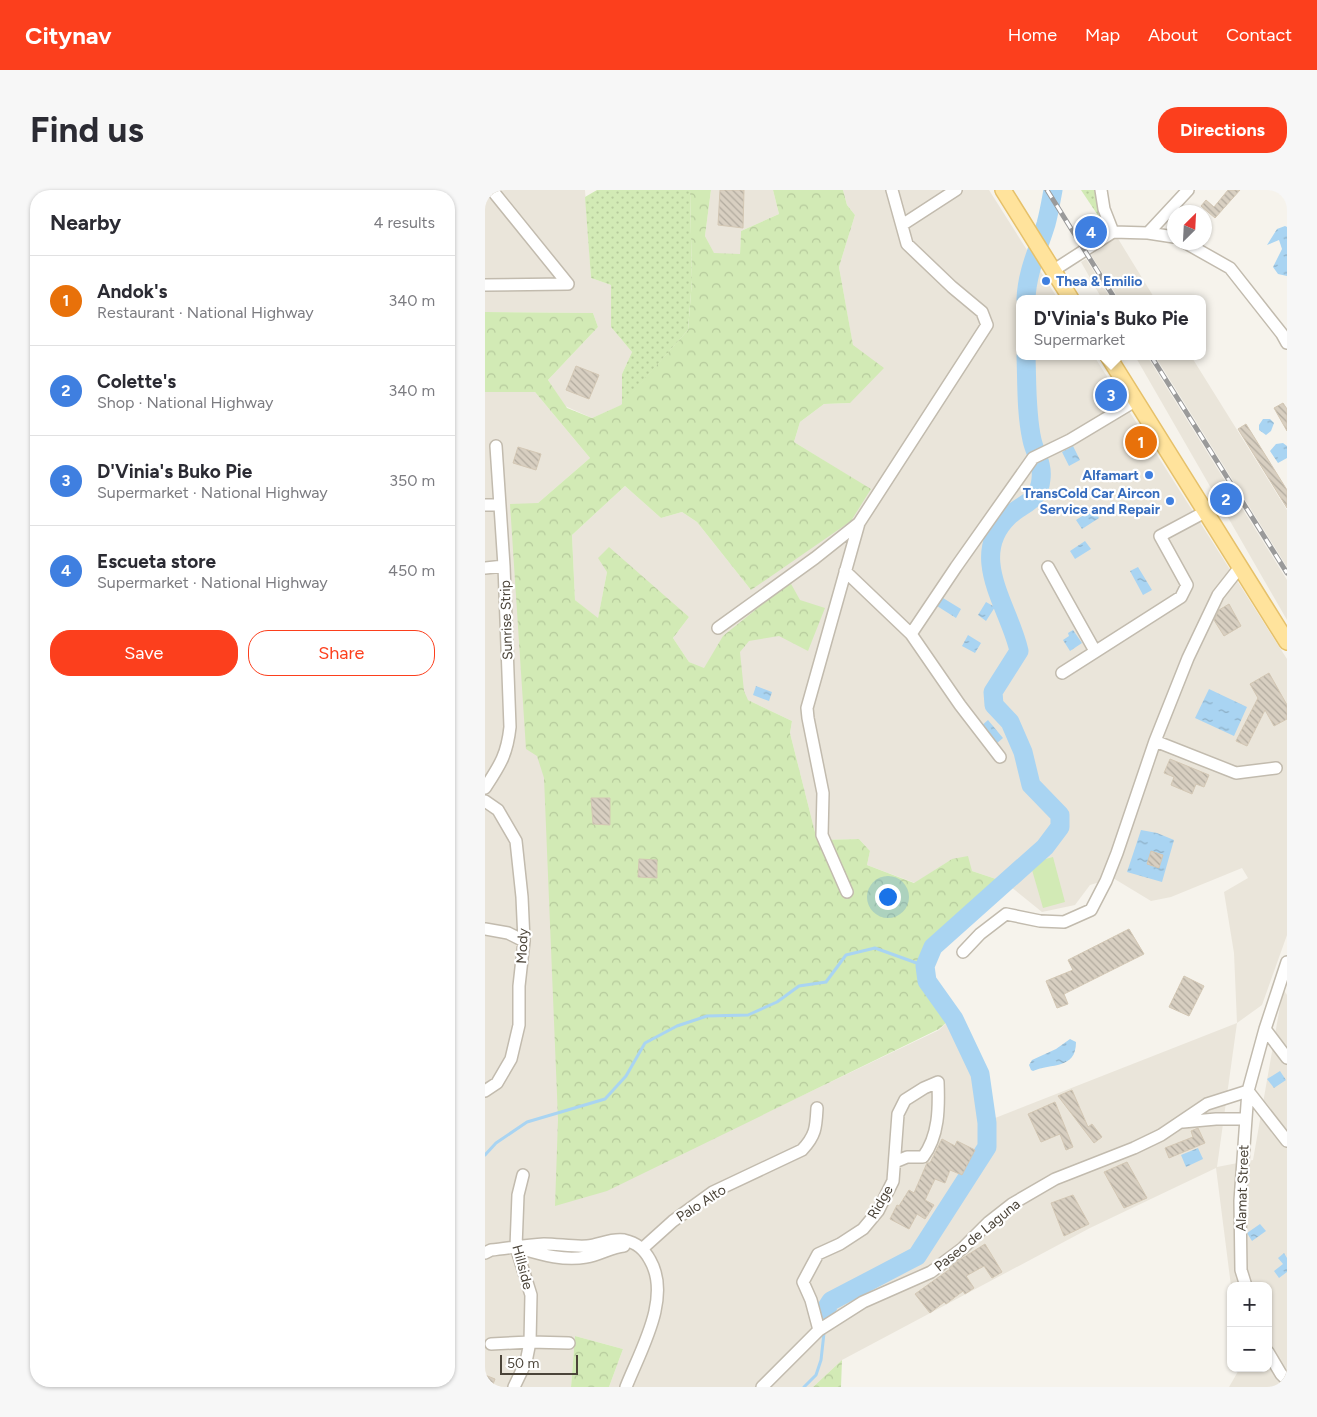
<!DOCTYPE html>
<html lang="en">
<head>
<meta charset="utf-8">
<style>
	:root { --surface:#fff; --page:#f7f7f7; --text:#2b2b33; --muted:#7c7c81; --line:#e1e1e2; --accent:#fc3f1d }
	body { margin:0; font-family:Figtree,sans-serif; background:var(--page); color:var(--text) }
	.controls { position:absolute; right:15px; bottom:15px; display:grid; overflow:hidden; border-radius:10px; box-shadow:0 1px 4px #0004 }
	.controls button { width:45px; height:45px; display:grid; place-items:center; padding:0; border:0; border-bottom:1px solid var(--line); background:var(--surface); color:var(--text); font:25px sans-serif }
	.compass { position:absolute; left:682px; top:15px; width:45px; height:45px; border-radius:50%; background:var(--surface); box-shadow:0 1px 4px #0004; rotate:24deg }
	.scale { position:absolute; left:15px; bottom:12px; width:78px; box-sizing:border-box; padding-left:5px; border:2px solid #4b4439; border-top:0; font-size:14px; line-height:18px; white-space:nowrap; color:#4b4439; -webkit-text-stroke:4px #fff; paint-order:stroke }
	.you { position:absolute; left:402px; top:706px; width:18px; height:18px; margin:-12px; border:4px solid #fff; border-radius:50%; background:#1a73e8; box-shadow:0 0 0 8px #1a73e833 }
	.badge { display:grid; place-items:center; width:32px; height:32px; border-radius:50%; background:var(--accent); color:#fff; font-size:16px; font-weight:700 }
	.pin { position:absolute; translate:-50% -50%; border:2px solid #fff; box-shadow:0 1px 5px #0006 }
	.popup { position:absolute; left:531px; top:105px; width:190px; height:65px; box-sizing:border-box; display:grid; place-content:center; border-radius:10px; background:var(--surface); filter:drop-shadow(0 1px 4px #0005); font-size:16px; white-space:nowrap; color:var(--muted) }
	.popup b { font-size:19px; color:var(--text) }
	.popup::after { content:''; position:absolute; left:50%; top:100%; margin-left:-10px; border:10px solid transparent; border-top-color:var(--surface) }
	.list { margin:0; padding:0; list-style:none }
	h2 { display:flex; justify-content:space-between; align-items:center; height:65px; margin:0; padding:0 20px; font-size:21px }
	h2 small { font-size:16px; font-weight:400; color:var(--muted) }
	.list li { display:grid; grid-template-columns:32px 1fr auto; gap:15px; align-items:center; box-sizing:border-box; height:90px; padding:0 20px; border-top:1px solid var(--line) }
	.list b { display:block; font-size:19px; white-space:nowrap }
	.list p { margin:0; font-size:16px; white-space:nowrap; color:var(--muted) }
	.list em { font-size:16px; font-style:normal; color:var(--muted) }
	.actions { display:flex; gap:10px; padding:15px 20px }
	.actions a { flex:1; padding:11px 0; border:1px solid var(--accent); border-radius:20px; text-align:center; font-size:18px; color:var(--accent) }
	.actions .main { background:var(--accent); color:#fff }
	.map { position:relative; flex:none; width:802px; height:1197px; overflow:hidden; border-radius:20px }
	header { display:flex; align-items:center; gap:30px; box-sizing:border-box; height:70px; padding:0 25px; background:var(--accent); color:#fff }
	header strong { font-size:24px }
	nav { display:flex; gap:28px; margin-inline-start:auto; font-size:18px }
	.intro { display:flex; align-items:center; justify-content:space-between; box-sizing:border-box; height:120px; padding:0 30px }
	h1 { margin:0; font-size:35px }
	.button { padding:12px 22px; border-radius:20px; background:var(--accent); color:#fff; font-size:18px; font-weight:700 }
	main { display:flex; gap:30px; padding:0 30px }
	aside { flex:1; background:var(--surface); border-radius:20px; box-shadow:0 1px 4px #0004 }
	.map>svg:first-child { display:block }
	.residential { fill:#eae5da }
	.grass { fill:url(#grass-dots) }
	.forest { fill:url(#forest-crowns) }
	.garden { fill:#d2eab5 }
	.water { fill:url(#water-ripples) }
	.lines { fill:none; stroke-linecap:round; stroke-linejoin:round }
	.stream { stroke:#a9d4f2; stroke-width:3 }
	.river { stroke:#a9d4f2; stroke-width:19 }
	.building { fill:url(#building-back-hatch); stroke:#d3c7b4 }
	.minor-casing { stroke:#c2bbae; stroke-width:14 }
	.major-casing { stroke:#e6c16a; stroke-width:18 }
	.minor { stroke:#fff; stroke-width:11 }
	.major { stroke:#ffe39c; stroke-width:15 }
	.rail-casing { stroke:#9a9a9a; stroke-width:5 }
	.rail { stroke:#fff; stroke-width:3; stroke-dasharray:9; stroke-linecap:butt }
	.shop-dot { fill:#3f7fe0; stroke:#fff; stroke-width:2 }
	.labels { text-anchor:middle; stroke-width:4.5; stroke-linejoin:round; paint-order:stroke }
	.shop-label { font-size:14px; font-weight:bold; fill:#366cbe; stroke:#fff; text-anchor:end }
	.street-label { font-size:14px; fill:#4b4439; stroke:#fff }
</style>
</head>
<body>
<header>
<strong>Citynav</strong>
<nav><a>Home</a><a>Map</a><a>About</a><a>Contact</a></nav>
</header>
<div class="intro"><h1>Find us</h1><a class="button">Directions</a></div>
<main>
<aside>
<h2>Nearby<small>4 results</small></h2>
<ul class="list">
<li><span class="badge" style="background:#e8710a">1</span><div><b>Andok's</b><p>Restaurant · National Highway</p></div><em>340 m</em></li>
<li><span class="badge" style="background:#3f7fe0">2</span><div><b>Colette's</b><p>Shop · National Highway</p></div><em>340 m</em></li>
<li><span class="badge" style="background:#3f7fe0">3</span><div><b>D'Vinia's Buko Pie</b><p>Supermarket · National Highway</p></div><em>350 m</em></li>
<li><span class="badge" style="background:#3f7fe0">4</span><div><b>Escueta store</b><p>Supermarket · National Highway</p></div><em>450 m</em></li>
</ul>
<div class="actions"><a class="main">Save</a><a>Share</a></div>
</aside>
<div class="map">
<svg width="802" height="1197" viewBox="0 0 802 1197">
	<defs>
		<pattern id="grass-dots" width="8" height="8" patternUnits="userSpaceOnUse" patternTransform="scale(1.25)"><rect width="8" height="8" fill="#d2eab5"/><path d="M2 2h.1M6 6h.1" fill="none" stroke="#b6ca9c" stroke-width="1.8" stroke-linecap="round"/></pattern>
		<pattern id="forest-crowns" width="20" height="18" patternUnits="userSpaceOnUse" patternTransform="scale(1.25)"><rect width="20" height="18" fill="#d2eab5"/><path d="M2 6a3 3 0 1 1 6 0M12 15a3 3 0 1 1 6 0" fill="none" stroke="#b6ca9c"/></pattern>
		<pattern id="water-ripples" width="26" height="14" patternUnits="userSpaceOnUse" patternTransform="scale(1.25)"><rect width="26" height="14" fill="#a9d4f2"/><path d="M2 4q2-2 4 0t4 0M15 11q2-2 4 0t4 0" fill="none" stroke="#8caec5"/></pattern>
		<pattern id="building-back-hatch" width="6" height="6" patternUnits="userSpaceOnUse" patternTransform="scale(1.25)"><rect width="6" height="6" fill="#d8cfc1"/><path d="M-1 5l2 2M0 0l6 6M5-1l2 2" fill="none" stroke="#b1aa9e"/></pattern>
	</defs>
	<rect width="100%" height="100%" fill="#f6f3ec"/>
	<!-- residential -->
	<path class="residential" d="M0,0h100l6,88 23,8 -3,41 21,25 -10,22v31l-30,13 -27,-12 -17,-26 50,-53 -5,-14 -108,-1z
		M226,0h62l6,24 -38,17 -1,23h-26l-9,-18z
		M358,0h146l69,109h-38v57h74l193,303v276l-25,70 -25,18 -20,144 36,-7 30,-171 4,6v392h-58l11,-19h28v-82h-37l-15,-118 -126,60 -248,132 -29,27h-204l14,-38 -48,-13 -4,51h-86v-995h50l55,66 -52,45 215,616 186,-89 8,-8 32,59 6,41 252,-99 -3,-70 -10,-61 24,-14 -6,-10 -71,29 -20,4 -38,-23 -23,7 -15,20 -33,7 -37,-30 -33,-11 -20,-12 -37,24 -48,-18 3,-14 -11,-12 -42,1 -27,-107 2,-12 -44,-21 -44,-31 -15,-7 -16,-24 16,-21 -82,-45 -9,47 -23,-19 -3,-65 53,-49 36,32 21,-6 15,10 54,68 119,-101 -76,-47 6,-20 24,-18 26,-1 3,-57 -14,-79 16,-52 -8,-10z
		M632,47l38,62h-36l-28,-44z
		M601,69l25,40h-9l-21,-37z
		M650,166h12l140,224v40z
		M670,166h36l96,154v57z"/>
	<!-- grass -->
	<path class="grass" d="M112,0h93l2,90 -4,50 -66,75v-31l10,-22 -21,-25v-42l-20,-7 -6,-81z
		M596,0h15l7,33z"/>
	<!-- forest -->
	<path class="forest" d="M205,0h21l-6,46 9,17 26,1 1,-23 38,-17 -6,-24h70l4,15 8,10 -16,52 14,78 31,23 -34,35 -26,1 -24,18 -6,20 77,47 -20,32 -100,69 -54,-68 -15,-10 -21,6 -36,-32 -53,49 3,65 23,18 9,-46 -9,-14 11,-11 80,70 -16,21 16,24 15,6 19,-32 67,-54 10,18 25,8 -17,43 -29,-15 -30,5 -9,11 4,39 4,9 44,21 -2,12 27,107 42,-1 11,12 -3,14 47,18 38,-24 16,-3 4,15 33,11 -72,65 -8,19 2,16 20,40 -8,7 -332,162 -52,15 3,-87 -14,-341 -7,-22 -11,-7 -16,-245 28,-1 52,-45 -55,-66h-50v-80l108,1 5,14 -50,53 19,28 25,10 29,-13 67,-75 4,-50z
		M90,1146l48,13 -14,38h-38z
		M357,1170l-1,27h-28z"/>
	<!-- garden -->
	<path class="garden" d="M568,667l12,45 -22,6 -13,-45z"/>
	<!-- water -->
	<path class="water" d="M800,36l2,1v49l-9,-2 -5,-7 9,-18 -3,-9 -12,5 10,-16z
		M778,229h7l4,4 -3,8 -5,4 -7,-5v-5z
		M798,253l4,3v12l-9,5 -8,-12 6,-7z
		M588,256l7,14 -11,6 -7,-14z
		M608,319l6,9 -17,11 -6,-9z
		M600,351l6,8 -16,10 -5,-8z
		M653,377l14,23 -9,5 -13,-24z
		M458,408l18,11 -5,9 -19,-12z
		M501,412l9,5 -9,14 -8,-6z
		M588,440l9,13 -12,8 -7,-11 6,-4 -1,-3z
		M483,445l13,8 -6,10 -13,-7z
		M271,496l16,6 -3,9 -16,-6z
		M724,499l38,18 -13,29 -39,-18z
		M503,530l15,18 -7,6 -16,-17z
		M656,640l16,3 17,7 -12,42 -35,-10z
		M585,849l6,3c0,28 -25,21 -43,29l-2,-1 -2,-5 3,-5 24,-11z
		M795,881l6,9 -12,8 -7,-9z
		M713,958l5,11 -17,8 -5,-12z
		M775,1034l6,7 -14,10 -5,-8z
		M799,1063l3,5v14l-8,6 -5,-7 9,-7 -5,-6z"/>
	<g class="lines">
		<!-- stream -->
		<path class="stream" d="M0,965l11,-12 31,-21 78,-23 21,-23 19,-33 32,-17 30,-10 41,-1 29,-13 22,-16 27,-4 20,-27 29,-7 50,18
			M319,1197l12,-12 5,-15 3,-27"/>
		<!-- river -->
		<path class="river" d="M541,109c1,-27 12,-49 20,-75 3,-11 5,-23 7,-34
			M337,1125l9,-14 86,-45 70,-109v-24l-7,-49 -26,-55 -27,-38 -2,-15 8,-19 112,-100 15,-20v-12l-29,-30 -8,-33 -13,-30 -16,-17 -1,-13 26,-41c-9,-43 -52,-94 -11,-134 14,-14 31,-14 33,-38 2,-16 -6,-25 -9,-39 -6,-27 -5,-57 -6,-84"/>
	</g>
	<!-- building -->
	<path class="building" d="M235,0h24l-1,38 -25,-3z
		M743,0h12l-25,28 -14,-12 5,-6 8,7z
		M91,176l23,9 -10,24 -23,-9z
		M798,213l4,6v22l-13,-23z
		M761,234l41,66v18l-49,-79z
		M33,257l23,7 -5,16 -23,-7z
		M744,414l12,22 -17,10 -10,-16 5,-10z
		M784,483l18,32v14l-13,7 -9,-16 -18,36 -11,-5 22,-43 -8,-14z
		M685,569l39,16 -5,12 -8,-3 -4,10 -21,-9 3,-8 -10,-4z
		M106,608h19v27l-17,-1z
		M666,661l12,4 -4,13 -12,-4z
		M154,669l18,1v18l-19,-1z
		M644,739l15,25 -80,40 4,10 -11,4 -11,-27 27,-11 -5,-10z
		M699,786l20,10 -15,30 -20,-9z
		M587,900l16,37 4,-3 10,13 -8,6 -36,-47z
		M570,912l18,45 -7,3 -6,-16 -19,8 -13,-28z
		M713,938l7,15 -36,15 -4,-10 28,-11 -2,-6z
		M457,949l13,7 2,-5 18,9 -13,25 -12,-5 -5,13 -10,-4 -10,21 9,5 -9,14 -8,-5 -8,15 -19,-10 7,-14 2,1 10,-16 5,3 13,-30h3z
		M642,972l20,36 -23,10 -20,-36z
		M588,1005l16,29 -25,12 -13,-33z
		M500,1054l17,28 -10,6 -8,-12 -18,10 8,12 -9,6 -2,-3 -17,13 -2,-2 -14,11 -15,-19 35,-25 -1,-1 12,-9z
		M0,1185l10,4 -3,8h-7z"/>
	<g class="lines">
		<!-- minor casing -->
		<g class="minor-casing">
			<path id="minor" d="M7,0l76,94
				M417,35l54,-35
				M628,42l35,1 26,4
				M663,43l40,-43
				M699,52l46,26 52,66 5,9
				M569,80l59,-38 -9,-23 -3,-19
				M0,95l83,-1
				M0,315h14
				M563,377l47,84
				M0,378l19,-2
				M360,381l66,63 49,71 40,52
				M233,438l97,-70 44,-35
				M426,444l45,-67 77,-109 37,-18 65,-39
				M577,483l119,-76 6,-12 -27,-49 45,-24
				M670,551l81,32 40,-5
				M0,598c15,-23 22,-33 25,-61l-6,-161 -8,-120
				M0,611l13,9 18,31 6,56 2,44 -5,45v39l-8,34 -14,24 -12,8
				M362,702l-25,-57 1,-42 -15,-75 -1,-10 52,-185 128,-198 -5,-13 -30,-25 -45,-43 -15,-54
				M0,739l23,4 16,8
				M478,762l17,-18 26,-20 34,7 24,1 27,-12 15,-29 11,-28 38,-112 33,-83 30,-63 22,-28
				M780,839l22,29
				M763,901l39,50
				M698,932l33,-3h30
				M158,1058l30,-27 40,-29 89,-42c14,-15 14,-23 15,-42
				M38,1059c20,6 42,12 63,8 14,-2 25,-10 38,-11
				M0,1063l6,-3c18,-2 36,-5 53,-6 14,0 29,3 43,2 12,-1 24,-8 37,-6 13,3 20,9 26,20 22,38 -10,91 -24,127
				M761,1096l-5,-16 -1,-69 8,-110 17,-62 22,-67
				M334,1140l-8,-30 -8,-18 15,-28 22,-10 23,-15 15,-18 15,-30 5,-67 7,-14 19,-12 14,-6c1,26 1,54 -15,75h-16l-12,5
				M6,1154l39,-2 39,1
				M783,1162l13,22 6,6
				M29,1197l12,-25 4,-20 1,-47 -15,-48 2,-52 5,-20
				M277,1197l57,-57 44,-28 68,-30 32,-24 26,-26 23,-18 43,-25 79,-31 27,-13 46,-31 41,-13"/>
		</g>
		<!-- major casing -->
		<g class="major-casing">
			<path id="major" d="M518,0l68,109
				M623,166l179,286"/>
		</g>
		<!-- minor -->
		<use href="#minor" class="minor"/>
		<!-- major -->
		<use href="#major" class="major"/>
		<!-- rail casing -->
		<g class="rail-casing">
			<path id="rail" d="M562,0l68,109
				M666,166l136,217"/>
		</g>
		<!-- rail -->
		<use href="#rail" class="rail"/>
	</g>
	<!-- markers -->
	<g class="shop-dot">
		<circle cx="561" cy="91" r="5"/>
		<circle cx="664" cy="285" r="5"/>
		<circle cx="685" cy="311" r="5"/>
	</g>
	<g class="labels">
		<!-- shop labels -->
		<g class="shop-label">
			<text x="571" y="96" text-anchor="start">Thea &amp; Emilio</text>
			<text x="654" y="290">Alfamart</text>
			<text x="675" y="308">TransCold Car Aircon<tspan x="675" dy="16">Service and Repair</tspan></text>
		</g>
		<!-- street labels -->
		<g class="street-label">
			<text transform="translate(21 430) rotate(-92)" y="5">Sunrise Strip</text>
			<text transform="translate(37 756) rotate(-87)" y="5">Mody</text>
			<text transform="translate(757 998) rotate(-88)" y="5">Alamat Street</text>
			<text transform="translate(395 1012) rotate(-60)" y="5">Ridge</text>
			<text transform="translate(216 1013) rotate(-33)" y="5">Palo Alto</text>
			<text transform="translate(492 1045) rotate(-39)" y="5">Paseo de Laguna</text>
			<text transform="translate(38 1077) rotate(75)" y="5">Hillside</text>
		</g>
	</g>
</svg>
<div class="controls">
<button>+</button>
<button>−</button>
</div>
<svg class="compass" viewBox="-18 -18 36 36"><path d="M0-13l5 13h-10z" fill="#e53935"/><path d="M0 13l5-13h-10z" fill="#7c7c81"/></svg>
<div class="scale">50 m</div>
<div class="you"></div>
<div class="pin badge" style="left:656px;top:252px;background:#e8710a">1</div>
<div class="pin badge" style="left:741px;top:309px;background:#3f7fe0">2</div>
<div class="pin badge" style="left:626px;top:205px;background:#3f7fe0">3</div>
<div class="popup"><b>D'Vinia's Buko Pie</b>Supermarket</div>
<div class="pin badge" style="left:606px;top:42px;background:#3f7fe0">4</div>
</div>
</main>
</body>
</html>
